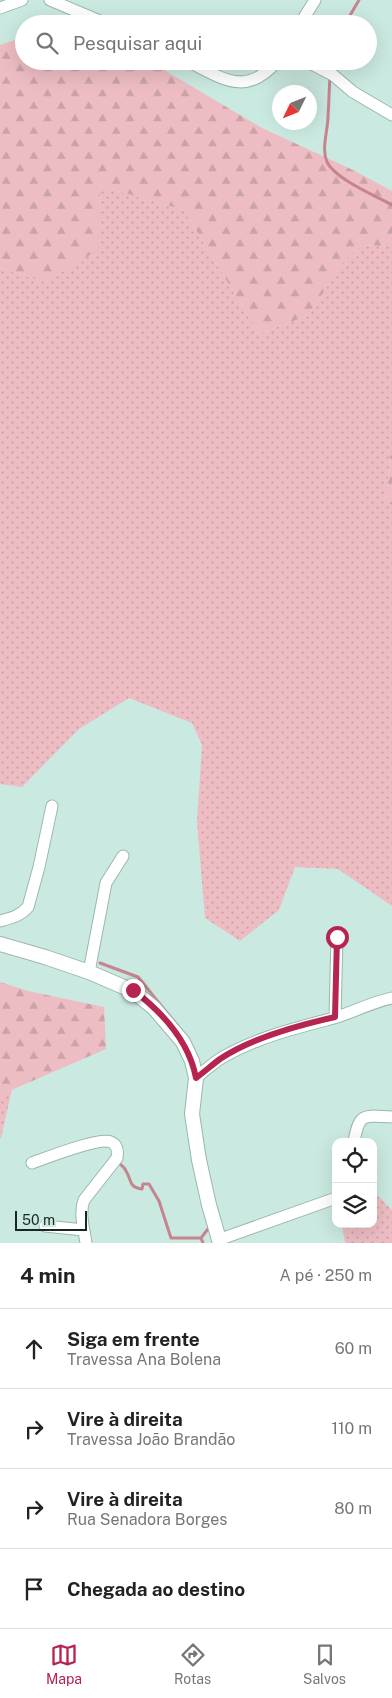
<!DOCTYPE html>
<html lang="pt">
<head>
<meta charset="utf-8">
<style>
	:root { --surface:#fff; --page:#f6f6f6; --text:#222; --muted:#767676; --line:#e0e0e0; --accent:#b5254f }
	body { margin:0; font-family:"Public Sans",sans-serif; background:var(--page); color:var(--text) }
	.controls { position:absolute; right:15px; bottom:15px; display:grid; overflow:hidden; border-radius:10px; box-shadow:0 5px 20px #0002 }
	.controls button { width:45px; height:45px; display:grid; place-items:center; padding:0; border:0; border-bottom:1px solid var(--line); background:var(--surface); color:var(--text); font:25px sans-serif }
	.compass { position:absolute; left:272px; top:85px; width:45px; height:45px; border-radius:50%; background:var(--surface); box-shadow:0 5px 20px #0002; rotate:227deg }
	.scale { position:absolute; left:15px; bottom:12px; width:72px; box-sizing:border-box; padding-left:5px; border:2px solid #1a2624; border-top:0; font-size:14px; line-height:18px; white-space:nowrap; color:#1a2624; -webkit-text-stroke:4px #cae9e1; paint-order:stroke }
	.stop { position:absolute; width:15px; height:15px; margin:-11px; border:4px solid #b5254f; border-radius:50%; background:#fff }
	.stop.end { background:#b5254f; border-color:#fff; box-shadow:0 1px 5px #0008 }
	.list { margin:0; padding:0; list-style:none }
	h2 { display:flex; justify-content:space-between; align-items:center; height:65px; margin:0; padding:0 20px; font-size:21px }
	h2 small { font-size:16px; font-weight:400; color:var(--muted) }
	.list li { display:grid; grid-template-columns:32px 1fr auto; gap:15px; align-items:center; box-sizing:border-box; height:80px; padding:0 20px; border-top:1px solid var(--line) }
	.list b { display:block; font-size:19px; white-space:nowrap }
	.list p { margin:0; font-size:16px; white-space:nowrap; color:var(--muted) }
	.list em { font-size:16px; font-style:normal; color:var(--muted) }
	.icon { flex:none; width:28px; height:28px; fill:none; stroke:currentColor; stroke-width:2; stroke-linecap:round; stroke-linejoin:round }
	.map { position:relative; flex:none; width:392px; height:1243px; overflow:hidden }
	.search { position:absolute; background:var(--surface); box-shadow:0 5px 20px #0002; left:15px; right:15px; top:15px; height:55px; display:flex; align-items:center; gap:12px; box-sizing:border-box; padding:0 18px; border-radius:28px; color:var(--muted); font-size:19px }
	.sheet { height:385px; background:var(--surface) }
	nav { display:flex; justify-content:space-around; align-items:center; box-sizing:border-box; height:70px; border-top:1px solid var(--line); background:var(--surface); font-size:14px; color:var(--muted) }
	nav a { display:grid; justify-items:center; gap:2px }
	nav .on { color:var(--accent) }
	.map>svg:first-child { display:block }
	.grass { fill:url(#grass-dots) }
	.forest { fill:url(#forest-firs) }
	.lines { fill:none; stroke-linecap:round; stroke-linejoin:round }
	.stream { stroke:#c6858e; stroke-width:3 }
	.minor-casing { stroke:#99b7b0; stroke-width:13 }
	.tertiary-casing { stroke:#99b7b0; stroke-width:16 }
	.minor { stroke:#fff; stroke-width:11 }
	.tertiary { stroke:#fff; stroke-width:14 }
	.route { stroke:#b5254f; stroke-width:6 }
</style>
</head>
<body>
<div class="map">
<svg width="392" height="1243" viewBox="0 0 392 1243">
	<defs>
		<pattern id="grass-dots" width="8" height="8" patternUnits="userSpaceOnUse" patternTransform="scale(1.25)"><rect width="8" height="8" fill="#edbdc3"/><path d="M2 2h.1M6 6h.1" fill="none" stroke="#cba2a7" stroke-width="1.8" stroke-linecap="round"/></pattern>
		<pattern id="forest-firs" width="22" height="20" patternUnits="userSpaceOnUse" patternTransform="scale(1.25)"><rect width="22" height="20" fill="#edbdc3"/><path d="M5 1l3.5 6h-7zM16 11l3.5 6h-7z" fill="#cba2a7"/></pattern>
	</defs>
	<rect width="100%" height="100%" fill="#cae9e1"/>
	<!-- grass -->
	<path class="grass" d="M100,186l84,24 75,124 50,-19 32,-51 20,-19 31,1v209l-2,2 -4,43 6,5v401l-54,-37 -43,-2 -16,43 -39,31 -35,-23 -8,-96 5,-77 -10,-22 -63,-25 -50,31 -57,58 -22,-3v-516l45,14 52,-32z
		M12,1089l-11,49 -1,1v-44z
		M373,1191l19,19v33h-47l-3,-19h31z"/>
	<!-- forest -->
	<path class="forest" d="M24,37v24h125l113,67 91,42 39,21v55l-31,-1 -20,19 -32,51 -50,19 -75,-124 -84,-24 -2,64 -53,32 -45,-14v-223z
		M392,455v50l-6,-4 4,-45z
		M0,982l28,9 76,16 2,42 -106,46z"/>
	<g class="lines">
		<!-- stream -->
		<path class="stream" d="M345,24l14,-24
			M331,70l1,-9
			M330,77c-1,13 -1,26 -2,39 0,15 -7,32 -1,46 8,17 49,34 65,43
			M100,963l38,14 43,53
			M120,1164c2,2 5,4 6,7 6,9 2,16 16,18l1,-5h6l10,17 12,37h30l2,5
			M201,1238l10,-13"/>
		<!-- minor casing -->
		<g class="minor-casing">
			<path id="minor" d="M50,0l57,24
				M0,8l22,-8
				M300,24l15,-24
				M187,61c35,17 59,37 90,0
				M306,61l27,14 20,17 39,23
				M0,921c11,-3 20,-5 28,-14l11,-40 13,-61
				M89,972l17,-89 17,-27
				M335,1017l2,-80
				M196,1078c8,-7 17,-15 27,-21 35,-20 73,-29 111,-39 20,-6 38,-16 58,-20
				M354,1142c5,-31 11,-26 38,-25
				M32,1163c14,-5 67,-26 79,-21 7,3 7,10 6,16l-33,42c-5,13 0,29 2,43
				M45,1226l39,4
				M218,1240l118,-42"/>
		</g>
		<!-- tertiary casing -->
		<g class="tertiary-casing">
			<path id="tertiary" d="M0,944l45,13 44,15 44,19 21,17 29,34 9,19 4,17 -4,36 7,46 10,45 11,38"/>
		</g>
		<!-- minor -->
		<use href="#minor" class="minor"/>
		<!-- tertiary -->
		<use href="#tertiary" class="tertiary"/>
	</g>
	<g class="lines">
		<!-- route -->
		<path class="route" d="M133,990c29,22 56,51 63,88 8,-6 16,-13 24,-19 31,-21 79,-34 115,-42l2,-80"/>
	</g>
</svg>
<div class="controls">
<button><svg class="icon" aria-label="locate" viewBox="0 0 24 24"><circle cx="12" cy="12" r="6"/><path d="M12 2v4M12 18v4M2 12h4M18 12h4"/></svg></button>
<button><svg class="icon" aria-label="layers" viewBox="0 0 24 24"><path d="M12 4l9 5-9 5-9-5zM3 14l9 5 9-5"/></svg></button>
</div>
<svg class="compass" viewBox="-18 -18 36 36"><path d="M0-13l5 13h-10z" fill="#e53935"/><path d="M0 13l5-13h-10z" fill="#767676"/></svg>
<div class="scale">50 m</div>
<div class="stop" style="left:337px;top:937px"></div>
<div class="stop end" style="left:133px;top:990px"></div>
<div class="search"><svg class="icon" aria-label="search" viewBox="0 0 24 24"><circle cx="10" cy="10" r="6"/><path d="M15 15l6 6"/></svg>Pesquisar aqui</div>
</div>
<section class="sheet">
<h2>4 min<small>A pé · 250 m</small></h2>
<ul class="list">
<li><svg class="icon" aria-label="ahead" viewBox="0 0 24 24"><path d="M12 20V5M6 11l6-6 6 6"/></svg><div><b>Siga em frente</b><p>Travessa Ana Bolena</p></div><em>60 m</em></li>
<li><svg class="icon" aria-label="right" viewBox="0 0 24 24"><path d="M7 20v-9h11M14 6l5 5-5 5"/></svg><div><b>Vire à direita</b><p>Travessa João Brandão</p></div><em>110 m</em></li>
<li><svg class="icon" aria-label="right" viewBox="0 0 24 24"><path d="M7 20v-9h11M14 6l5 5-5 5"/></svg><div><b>Vire à direita</b><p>Rua Senadora Borges</p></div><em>80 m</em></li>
<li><svg class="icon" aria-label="arrive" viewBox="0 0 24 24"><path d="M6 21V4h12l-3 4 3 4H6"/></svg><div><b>Chegada ao destino</b></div></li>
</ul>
</section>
<nav>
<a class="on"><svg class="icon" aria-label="map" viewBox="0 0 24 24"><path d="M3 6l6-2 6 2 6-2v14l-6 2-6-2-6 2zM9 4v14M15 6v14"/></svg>Mapa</a>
<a><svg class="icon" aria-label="directions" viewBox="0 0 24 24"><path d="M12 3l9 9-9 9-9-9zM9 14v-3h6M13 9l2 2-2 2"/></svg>Rotas</a>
<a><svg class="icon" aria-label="saved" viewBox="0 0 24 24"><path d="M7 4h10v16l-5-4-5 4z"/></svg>Salvos</a>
</nav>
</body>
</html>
